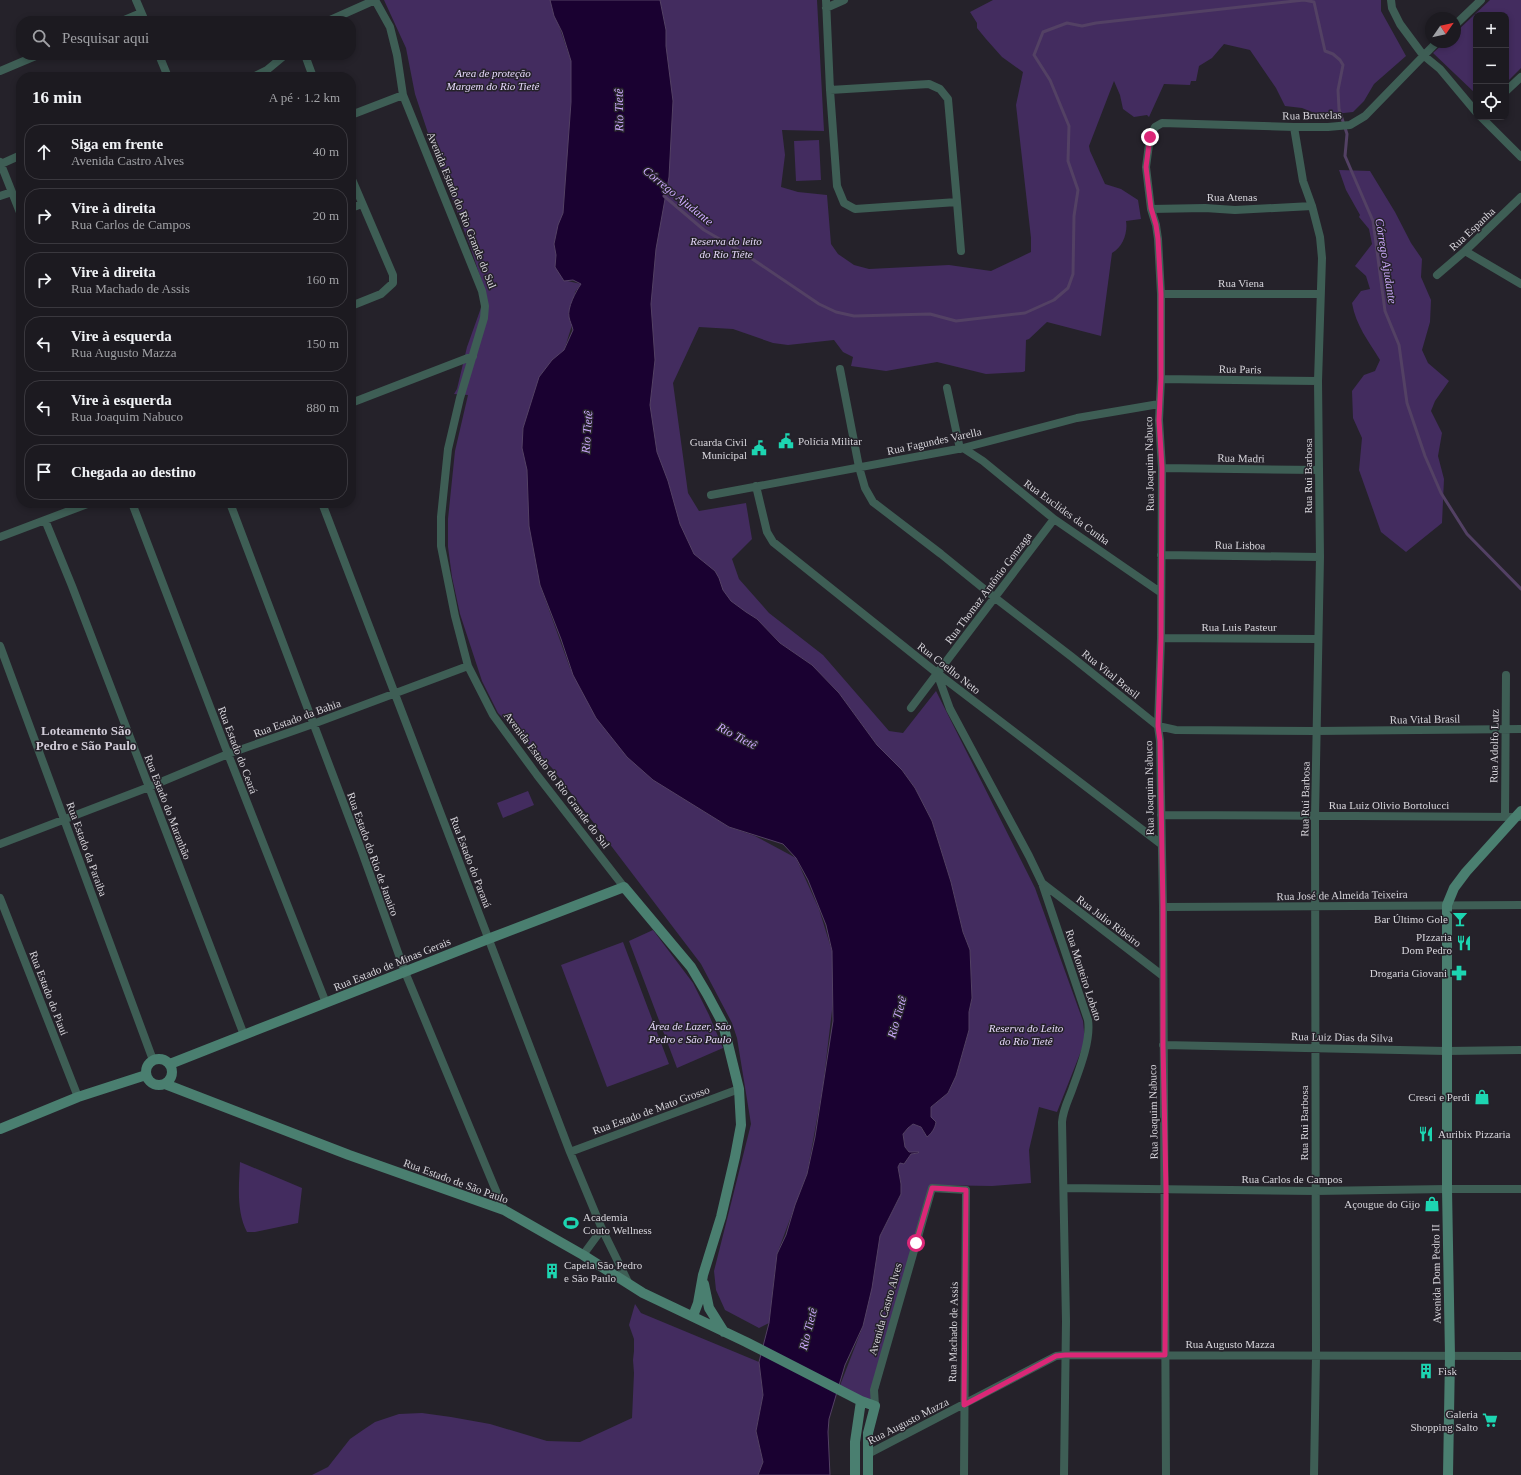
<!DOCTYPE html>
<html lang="pt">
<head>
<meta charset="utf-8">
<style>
	:root { --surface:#1c1a20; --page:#29272d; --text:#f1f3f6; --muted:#a0a1a5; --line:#3a383e }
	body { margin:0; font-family:Georgia,serif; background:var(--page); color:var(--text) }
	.controls { position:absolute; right:12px; top:12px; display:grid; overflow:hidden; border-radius:8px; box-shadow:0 2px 6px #0003 }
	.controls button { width:36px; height:36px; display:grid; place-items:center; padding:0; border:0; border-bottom:1px solid var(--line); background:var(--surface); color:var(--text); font:20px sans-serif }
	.compass { position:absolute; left:1425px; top:12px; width:36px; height:36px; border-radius:50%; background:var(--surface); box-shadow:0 2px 6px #0003; rotate:56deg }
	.stop { position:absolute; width:12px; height:12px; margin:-9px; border:3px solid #db2777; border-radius:50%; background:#fff }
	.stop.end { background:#db2777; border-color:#fff; box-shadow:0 1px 4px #0008 }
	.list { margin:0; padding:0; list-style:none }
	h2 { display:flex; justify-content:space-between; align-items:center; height:52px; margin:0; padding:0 16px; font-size:17px }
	h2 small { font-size:13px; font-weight:400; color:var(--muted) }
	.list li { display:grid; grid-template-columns:26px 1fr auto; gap:12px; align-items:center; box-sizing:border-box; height:56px; margin:0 8px 8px; padding:0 8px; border:1px solid var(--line); border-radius:16px }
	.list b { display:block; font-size:15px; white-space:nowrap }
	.list p { margin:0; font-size:13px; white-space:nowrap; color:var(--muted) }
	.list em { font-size:13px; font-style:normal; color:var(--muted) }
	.icon { flex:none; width:22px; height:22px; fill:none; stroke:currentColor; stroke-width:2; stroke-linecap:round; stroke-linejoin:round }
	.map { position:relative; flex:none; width:1521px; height:1475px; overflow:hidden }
	.search { position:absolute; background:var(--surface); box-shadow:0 2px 6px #0003; left:16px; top:16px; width:340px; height:44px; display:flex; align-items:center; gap:10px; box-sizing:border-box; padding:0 14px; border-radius:16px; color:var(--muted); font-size:15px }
	.panel { position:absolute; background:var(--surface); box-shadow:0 2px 6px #0003; left:16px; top:72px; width:340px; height:436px; border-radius:16px }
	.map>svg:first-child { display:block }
	.green { fill:#432c5f }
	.water { fill:#1a0131; stroke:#534164 }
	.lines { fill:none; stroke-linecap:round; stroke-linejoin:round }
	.stream { stroke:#534164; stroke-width:3 }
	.street { stroke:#3e5e55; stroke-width:8 }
	.secondary { stroke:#4a7f70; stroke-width:10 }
	.route { stroke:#db2777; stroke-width:5 }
	.labels { text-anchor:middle; stroke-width:3; stroke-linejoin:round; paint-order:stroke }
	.park-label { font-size:11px; font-style:italic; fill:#e6d9fb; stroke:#25222a }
	.street-label { font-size:11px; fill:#d7d5db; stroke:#25222a }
	.poi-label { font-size:11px; fill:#d7d5db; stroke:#25222a; text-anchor:end }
	.water-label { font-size:12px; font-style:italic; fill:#ceabff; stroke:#25222a }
	.quarter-label { font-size:13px; font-weight:bold; fill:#d0cbd7; stroke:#25222a }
</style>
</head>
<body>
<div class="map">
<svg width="1521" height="1475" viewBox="0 0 1521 1475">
	<rect width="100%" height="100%" fill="#25222a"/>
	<!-- green -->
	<path class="green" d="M384,0h166l21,61v41l-8,178 18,4 -6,8 -3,33 -45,145 13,115 30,83 66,97 35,26 58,36 26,9 41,22 23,51 13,42 1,51 -10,84 -16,88 -30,80 -8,69 -10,5 -34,-18 -9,-20 -2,-19 37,-147 -14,-86 -5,-15 -31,-59 -149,-196 -54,-55 -16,-32 -22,-67 -8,-37 -4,-30v-28l7,-68 13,-56 -14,-1 3,-5 10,-42 15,-42 -1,-26 -10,-30 -42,-113 -14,-42 -9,-46z
		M647,0h170l7,131 -42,-1 3,25 -4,32 17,5 29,3 4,49 7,10 16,11 15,4 80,-4 42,6 40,-19v-14l-15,-133 7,-33 -21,-15 -16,-18 -9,-11v-5l-7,-11 23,-12h388v11l25,45 -32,28 -10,17 -11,11 -28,3 -5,-3 -3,2 -15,-6 -17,-2 -9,-18 -26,-38 -26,-6 -12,14 -13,8 -3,15h-5l-1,4 -26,-1 -15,33 -2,-2 -13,2 -11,-8 -3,-14 -6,-14 -25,65 1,5 15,33 16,5 17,11 3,19 -15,2c2,11 -3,26 -14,32l-11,83 -54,-14 -18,17 -3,1 -1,31 -2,1 -37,2 -49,-12 -51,9 -35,-5 2,-9 -10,-5 -9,-12 -46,5 -15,-2 -40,-14 -34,-2 -26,56 15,110 11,18 47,-8 6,36 -20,20 7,20 30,34 54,42 66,76 14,2 33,-42 99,197 48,133 2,20 -28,71 -18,-5 -10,43 2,33 -39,3 -61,-1 -57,220 -35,-17 24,-62 17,-90 21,-42v-10l-3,-17 2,-4h4l7,-9 7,-1 -2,-1h-7l-4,-5 -2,-13 5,-6 5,-4 8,3 6,10 4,-19v-11l17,-14 8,-17 13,-46v-18l3,-14 -2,-48 -7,-18 -12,-50 -19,-61 -17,-33 -13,-18 -25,-25 -38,-52 -27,-28 -32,-22 -23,-24 -15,-9 -42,-16 -79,-199z
		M1490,0h31v68l-15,15v-68h-30v79l-43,-41 12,-11h10v-9z
		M819,140l2,40 -25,1 -2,-40z
		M1339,170l31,1 25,41 16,31 11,16 -1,18 10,23 -1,22 -8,28 6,13 21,18 -14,20 -4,10 11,22 -4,23 6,23 -2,44 -36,29 -25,-20 -22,-62 3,-32 -9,-20 -1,-27 12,-16 11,-4 5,-11c-12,-20 -24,-34 -28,-57l9,-12 9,-2 -4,-13 -11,-10 17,-22 -3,-15 -10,-12 1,-2 -14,-25z
		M528,791l6,14 -31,13 -6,-15z
		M653,930l40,53 16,32 14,33 -46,20 -48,-127z
		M623,942l46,122 -62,23 -46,-122z
		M240,1162l62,26 -4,35 -43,9h-8c-11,-21 -8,-47 -7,-70z
		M635,1304l6,9 118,49 4,33 -7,36 7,31 -5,13h-446l16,-8 22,-28 13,-9 12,-8 24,-8 23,-1 29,4 39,7 57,17 33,1 52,-24 2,-45 -1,-13 1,-9v-12l-5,-14z"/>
	<!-- water -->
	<path class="water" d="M550,0h110l6,30v16l7,55 -4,76 -13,72 -5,55 4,56 -5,45 7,47 11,29 12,43 14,30 21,17 4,7 4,12 8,11 15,11 11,7 23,24 32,22 27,28 38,52 25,25 13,18 17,33 19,61 12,50 7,18 2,48 -3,14v18l-13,46 -8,17 -17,14v10l5,5c-1,6 -4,11 -9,15l-6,-10 -8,-3 -5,4 -5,6 2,13 4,5h10l-1,1 -7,1 -7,10 -4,-1 -2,4 3,17v10l-21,42 -8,52 -9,38 -18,39 -16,54 -1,13 2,43h-72l5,-13 -7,-31 7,-36 -4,-33 10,-39 8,-69 9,-19 9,-30 12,-31 8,-37 18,-116 -1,-70 -6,-26 -18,-45 -12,-22 -13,-14 -54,-17 -76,-47 -26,-23 -31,-39 -23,-43 -12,-36 -21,-54 -11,-59 -2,-56 -5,-22 1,-20 16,-51 13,-17 12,-10 9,-20c-1,-5 -3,-8 -4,-13 -2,-9 7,-26 12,-33l-8,-4 -9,1 -9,-14 1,-12 -2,-11 4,-19 5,-12 8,-111v-41l-9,-29 -8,-16z"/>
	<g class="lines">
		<!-- stream -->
		<path class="stream" d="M664,196l40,34 38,22 77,52 17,8 18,4 76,-2 26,7 69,-8 29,-13 14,-12 5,-14 1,-58 4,-26 -10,-29 1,-35 -19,-46 -16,-25 9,-23 24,-9 15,3 14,-3 208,-23 10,2 11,49 8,3 7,6 3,5 -5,25 1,19 8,25 -2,22 28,65 12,90 14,34 8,58 18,53 16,37 26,41 54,55"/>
		<!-- street -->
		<path class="street" d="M136,0l9,21
			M375,0l15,27 7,28 6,40 79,196 3,15 -1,12 -24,80 -12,51 -7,68v29l14,70 13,50 25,49 44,60 87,112
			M826,0l4,90 7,96 7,17 11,6 102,-7 -9,-103 -8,-10 -11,-5 -99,6
			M1391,0l1,8 8,16 23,31 17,14 36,43
			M826,8l18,-8
			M122,21l19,-8
			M328,21l47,-21
			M1455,25l26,-25
			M159,55l9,22
			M305,55l8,22
			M0,71l38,-16
			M253,77l14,-7 18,-15
			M1506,91l15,-14
			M351,115l52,-20
			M1481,117l40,40
			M1294,127l9,54 9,25 8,31 2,21 -4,123 2,176 -5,259 1,540 -2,119
			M0,162l21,53
			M1,164l20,-9
			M351,177l42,98v8l-12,11 -30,12
			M0,196l12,-4
			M957,202l4,49
			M351,208l11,-4
			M1151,209l54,-1 30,2 77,-4
			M1465,251l56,33
			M1437,275l28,-24 56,-54
			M1161,294h159
			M840,369l19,98 6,21 8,14 68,52 53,43 78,60 86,69 18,4 140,1 205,-2
			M1161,379l157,2
			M947,388l13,61
			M351,403l122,-47
			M963,448l20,13 71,58 106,73
			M1162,468l157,2
			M756,486l11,46 6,10 164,131 224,171
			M711,495l252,-47 114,-30 82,-14
			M132,503l96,251 98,249
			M230,503l132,349 43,120 99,238
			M322,503l248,649 32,77 26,53
			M45,520l27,66 172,449
			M0,537l90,-34
			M1161,555l159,2
			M1161,638l157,1
			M0,646l153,414
			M937,673l13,36 79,147 13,27 46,137c3,20 -8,48 -15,67 -4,12 -10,22 -11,35l4,199 -2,154
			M911,708l143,-189
			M1161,815l359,2
			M1505,817l1,-142
			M0,844l149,-57 79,-33 85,-30 155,-58
			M1042,883l121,93
			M0,898l78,199
			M1163,907l358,-2
			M1163,1045l283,6 75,-1
			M570,1152l169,-63
			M1064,1188l251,3 132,-2h74
			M583,1255l19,-26
			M875,1406l-1,-16 58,-202 34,2 -2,285
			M868,1454l188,-98 9,-1 456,1
			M1166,1475l-3,-568 -3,-166 -2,-15 3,-88 1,-170 -3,-48 2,-41v-85l-3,-55 -2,-14 -5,-16 -5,-42 4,-30 5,-10 7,-4 132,4h34l22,-2 15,-9 72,-74"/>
		<!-- secondary -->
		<path class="secondary" d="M146 1072a13 13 0 1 1 26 0a13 13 0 1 1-26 0Z
			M170,1064l318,-125 136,-52 67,80 16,27 16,30 16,65 2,36 -6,32 -14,60 -18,58 -5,28 -5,13
			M165,1084l184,71 155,55 79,45 60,38 103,49 115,59 14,5 -7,27v42
			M0,1129l78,-32 68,-22
			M704,1284l5,24 15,24
			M855,1475v-33l6,-41
			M1448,1475l2,-119 -3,-167v-284l7,-17 12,-16 55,-61"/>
	</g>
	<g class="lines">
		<!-- route -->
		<path class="route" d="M916,1243l16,-55 34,2 -2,215 92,-49 9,-1h100l1,-165 -3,-145v-138l-3,-166 -2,-15 3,-88 1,-170 -3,-48 2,-42v-84l-3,-55 -2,-14 -5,-17 -5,-41 4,-30"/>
	</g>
	<!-- icons -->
	<defs>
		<g id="civic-bare" transform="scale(1.2)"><path d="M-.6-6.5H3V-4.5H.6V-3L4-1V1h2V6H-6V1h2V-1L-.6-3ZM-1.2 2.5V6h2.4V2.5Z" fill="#1dd5b1" stroke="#25222a" stroke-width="2.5" paint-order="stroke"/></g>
		<g id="bar-bare" transform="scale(1.2)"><path d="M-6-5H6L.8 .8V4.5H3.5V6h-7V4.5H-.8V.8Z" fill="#1dd5b1" stroke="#25222a" stroke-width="2.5" paint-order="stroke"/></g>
		<g id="restaurant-bare" transform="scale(1.2)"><path d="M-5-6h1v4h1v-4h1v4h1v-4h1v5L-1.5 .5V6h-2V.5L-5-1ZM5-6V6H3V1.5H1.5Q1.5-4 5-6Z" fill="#1dd5b1" stroke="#25222a" stroke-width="2.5" paint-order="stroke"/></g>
		<g id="pharmacy-bare" transform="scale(1.2)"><path d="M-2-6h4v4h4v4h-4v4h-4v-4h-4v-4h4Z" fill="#1dd5b1" stroke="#25222a" stroke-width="2.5" paint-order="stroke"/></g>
		<g id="shop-bare" transform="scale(1.2)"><path d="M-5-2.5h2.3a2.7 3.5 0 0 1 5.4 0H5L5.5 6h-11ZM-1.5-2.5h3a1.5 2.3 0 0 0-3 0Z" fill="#1dd5b1" stroke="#25222a" stroke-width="2.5" paint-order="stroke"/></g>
		<g id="stadium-bare" transform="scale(1.2)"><path d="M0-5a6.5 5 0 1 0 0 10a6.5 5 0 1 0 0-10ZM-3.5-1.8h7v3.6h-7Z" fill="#1dd5b1" stroke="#25222a" stroke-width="2.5" paint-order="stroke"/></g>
		<g id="building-bare" transform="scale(1.2)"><path d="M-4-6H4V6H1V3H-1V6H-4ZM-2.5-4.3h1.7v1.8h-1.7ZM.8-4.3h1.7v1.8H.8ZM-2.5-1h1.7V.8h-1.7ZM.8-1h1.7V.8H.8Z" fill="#1dd5b1" stroke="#25222a" stroke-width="2.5" paint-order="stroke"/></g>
		<g id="supermarket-bare" transform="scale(1.2)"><path d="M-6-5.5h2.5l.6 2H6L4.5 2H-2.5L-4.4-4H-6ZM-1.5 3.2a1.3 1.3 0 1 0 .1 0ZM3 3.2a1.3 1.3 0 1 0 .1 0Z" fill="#1dd5b1" stroke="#25222a" stroke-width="2.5" paint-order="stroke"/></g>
	</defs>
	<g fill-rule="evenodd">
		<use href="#civic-bare" x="786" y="441"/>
		<use href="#civic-bare" x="759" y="448"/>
		<use href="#bar-bare" x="1460" y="919"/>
		<use href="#restaurant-bare" x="1464" y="943"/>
		<use href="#pharmacy-bare" x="1459" y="973"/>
		<use href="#shop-bare" x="1482" y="1097"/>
		<use href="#restaurant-bare" x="1426" y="1134"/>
		<use href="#shop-bare" x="1432" y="1204"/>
		<use href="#stadium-bare" x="571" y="1223"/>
		<use href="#building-bare" x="552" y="1271"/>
		<use href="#building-bare" x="1426" y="1371"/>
		<use href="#supermarket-bare" x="1490" y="1420"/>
	</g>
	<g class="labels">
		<!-- park labels -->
		<g class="park-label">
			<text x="493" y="77">Area de proteção<tspan x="493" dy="13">Margem do Rio Tietê</tspan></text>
			<text x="726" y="245">Reserva do leito<tspan x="726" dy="13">do Rio Tiête</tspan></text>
			<text x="690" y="1030">Área de Lazer, São<tspan x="690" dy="13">Pedro e São Paulo</tspan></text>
			<text x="1026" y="1032">Reserva do Leito<tspan x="1026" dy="13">do Rio Tietê</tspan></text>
		</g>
		<!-- street labels -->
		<g class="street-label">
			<text transform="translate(1312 115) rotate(-1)" y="4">Rua Bruxelas</text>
			<text x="1232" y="201">Rua Atenas</text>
			<text transform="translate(462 210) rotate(68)" y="4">Avenida Estado do Rio Grande do Sul</text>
			<text transform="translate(1472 229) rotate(-43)" y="4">Rua Espanha</text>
			<text x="1241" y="287">Rua Viena</text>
			<text transform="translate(1240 369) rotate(1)" y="4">Rua Paris</text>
			<text transform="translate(934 441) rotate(-12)" y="4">Rua Fagundes Varella</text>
			<text transform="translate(1241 458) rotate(1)" y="4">Rua Madri</text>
			<text transform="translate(1149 464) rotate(-91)" y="4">Rua Joaquim Nabuco</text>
			<text transform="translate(1308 476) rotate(-90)" y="4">Rua Rui Barbosa</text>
			<text transform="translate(1067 512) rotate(36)" y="4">Rua Euclides da Cunha</text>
			<text transform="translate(1240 545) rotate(1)" y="4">Rua Lisboa</text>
			<text transform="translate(988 588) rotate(-53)" y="4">Rua Thomaz Antônio Gonzaga</text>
			<text x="1239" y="631">Rua Luis Pasteur</text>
			<text transform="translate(949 668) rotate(38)" y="4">Rua Coelho Neto</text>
			<text transform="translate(1111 674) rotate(39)" y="4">Rua Vital Brasil</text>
			<text transform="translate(297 718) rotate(-20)" y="4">Rua Estado da Bahia</text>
			<text transform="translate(1425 719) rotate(-1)" y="4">Rua Vital Brasil</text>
			<text transform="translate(1494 746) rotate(-89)" y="4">Rua Adolfo Lutz</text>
			<text transform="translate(238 750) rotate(69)" y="4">Rua Estado do Ceará</text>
			<text transform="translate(557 780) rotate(53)" y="4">Avenida Estado do Rio Grande do Sul</text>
			<text transform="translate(1149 788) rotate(-91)" y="4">Rua Joaquim Nabuco</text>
			<text transform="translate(1305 799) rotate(-89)" y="4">Rua Rui Barbosa</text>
			<text x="1389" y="809">Rua Luiz Olivio Bortolucci</text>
			<text transform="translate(168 807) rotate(69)" y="4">Rua Estado do Maranhão</text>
			<text transform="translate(87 849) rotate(70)" y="4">Rua Estado da Paraiba</text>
			<text transform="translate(373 854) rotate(70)" y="4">Rua Estado do Rio de Janairo</text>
			<text transform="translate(471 862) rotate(69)" y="4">Rua Estado do Paraná</text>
			<text transform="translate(1342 895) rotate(-1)" y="4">Rua José de Almeida Teixeira</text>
			<text transform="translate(1109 921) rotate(37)" y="4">Rua Julio Ribeiro</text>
			<text transform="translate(392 964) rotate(-22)" y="4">Rua Estado de Minas Gerais</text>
			<text transform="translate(1084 975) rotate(72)" y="4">Rua Monteiro Lobato</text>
			<text transform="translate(49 993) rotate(69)" y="4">Rua Estado do Piaui</text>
			<text transform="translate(1342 1037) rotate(1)" y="4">Rua Luiz Dias da Silva</text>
			<text transform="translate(651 1110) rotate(-20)" y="4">Rua Estado de Mato Grosso</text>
			<text transform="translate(1153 1112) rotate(-91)" y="4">Rua Joaquim Nabuco</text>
			<text transform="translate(1304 1123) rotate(-90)" y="4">Rua Rui Barbosa</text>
			<text x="1292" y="1183">Rua Carlos de Campos</text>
			<text transform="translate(456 1181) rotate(20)" y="4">Rua Estado de São Paulo</text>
			<text transform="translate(1436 1274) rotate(-91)" y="4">Avenida Dom Pedro II</text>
			<text transform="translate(885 1309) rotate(-74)" y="4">Avenida Castro Alves</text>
			<text transform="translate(953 1332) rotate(-89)" y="4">Rua Machado de Assis</text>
			<text x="1230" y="1348">Rua Augusto Mazza</text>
			<text transform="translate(908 1421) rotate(-27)" y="4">Rua Augusto Mazza</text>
		</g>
		<!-- poi labels -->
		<g class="poi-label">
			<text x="798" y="445" text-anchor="start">Polícia Militar</text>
			<text x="747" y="446">Guarda Civil<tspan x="747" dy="13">Municipal</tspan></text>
			<text x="1448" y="923">Bar Último Gole</text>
			<text x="1452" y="941">PIzzaria<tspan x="1452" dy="13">Dom Pedro</tspan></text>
			<text x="1447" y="977">Drogaria Giovani</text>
			<text x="1470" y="1101">Cresci e Perdi</text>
			<text x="1438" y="1138" text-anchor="start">Auribix Pizzaria</text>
			<text x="1420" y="1208">Açougue do Gijo</text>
			<text x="583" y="1221" text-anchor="start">Academia<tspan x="583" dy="13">Couto Wellness</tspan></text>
			<text x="564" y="1269" text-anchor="start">Capela São Pedro<tspan x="564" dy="13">e São Paulo</tspan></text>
			<text x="1438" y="1375" text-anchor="start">Fisk</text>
			<text x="1478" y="1418">Galeria<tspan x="1478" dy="13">Shopping Salto</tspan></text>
		</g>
		<!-- water labels -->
		<g class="water-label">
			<text transform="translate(619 110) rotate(-91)" y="4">Rio Tietê</text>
			<text transform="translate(678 196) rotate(39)" y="4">Córrego Ajudante</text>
			<text transform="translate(1386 261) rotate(81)" y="4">Córrego Ajudante</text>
			<text transform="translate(587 432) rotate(-86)" y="4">Rio Tietê</text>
			<text transform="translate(737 736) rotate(28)" y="4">Rio Tietê</text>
			<text transform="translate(897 1017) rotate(-74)" y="4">Rio Tietê</text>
			<text transform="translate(808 1329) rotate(-76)" y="4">Rio Tietê</text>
		</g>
		<!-- quarter labels -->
		<g class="quarter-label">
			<text x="86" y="735">Loteamento São<tspan x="86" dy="15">Pedro e São Paulo</tspan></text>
		</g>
	</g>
</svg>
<div class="controls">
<button>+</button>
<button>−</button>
<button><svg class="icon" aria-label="locate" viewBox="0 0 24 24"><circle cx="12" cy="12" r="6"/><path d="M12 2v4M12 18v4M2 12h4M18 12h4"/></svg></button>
</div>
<svg class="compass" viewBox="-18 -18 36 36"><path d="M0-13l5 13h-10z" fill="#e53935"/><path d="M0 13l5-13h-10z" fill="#a0a1a5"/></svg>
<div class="stop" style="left:916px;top:1243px"></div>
<div class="stop end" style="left:1150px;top:137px"></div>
<div class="search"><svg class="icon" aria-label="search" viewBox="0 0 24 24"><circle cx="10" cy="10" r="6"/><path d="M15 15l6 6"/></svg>Pesquisar aqui</div>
<section class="panel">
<h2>16 min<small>A pé · 1.2 km</small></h2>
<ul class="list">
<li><svg class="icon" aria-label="ahead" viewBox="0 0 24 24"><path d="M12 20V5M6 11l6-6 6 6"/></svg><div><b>Siga em frente</b><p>Avenida Castro Alves</p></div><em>40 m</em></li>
<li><svg class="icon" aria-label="right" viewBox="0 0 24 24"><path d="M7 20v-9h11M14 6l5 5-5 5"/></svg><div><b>Vire à direita</b><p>Rua Carlos de Campos</p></div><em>20 m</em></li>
<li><svg class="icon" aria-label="right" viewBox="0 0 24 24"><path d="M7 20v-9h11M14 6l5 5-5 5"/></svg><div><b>Vire à direita</b><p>Rua Machado de Assis</p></div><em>160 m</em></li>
<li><svg class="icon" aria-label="left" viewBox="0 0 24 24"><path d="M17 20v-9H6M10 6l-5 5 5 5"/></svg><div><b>Vire à esquerda</b><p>Rua Augusto Mazza</p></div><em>150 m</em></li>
<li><svg class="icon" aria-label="left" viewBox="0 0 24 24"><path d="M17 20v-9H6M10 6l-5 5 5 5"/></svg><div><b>Vire à esquerda</b><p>Rua Joaquim Nabuco</p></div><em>880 m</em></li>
<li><svg class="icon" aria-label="arrive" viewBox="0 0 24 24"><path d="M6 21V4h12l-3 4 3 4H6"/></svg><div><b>Chegada ao destino</b></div></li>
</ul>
</section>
</div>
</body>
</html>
